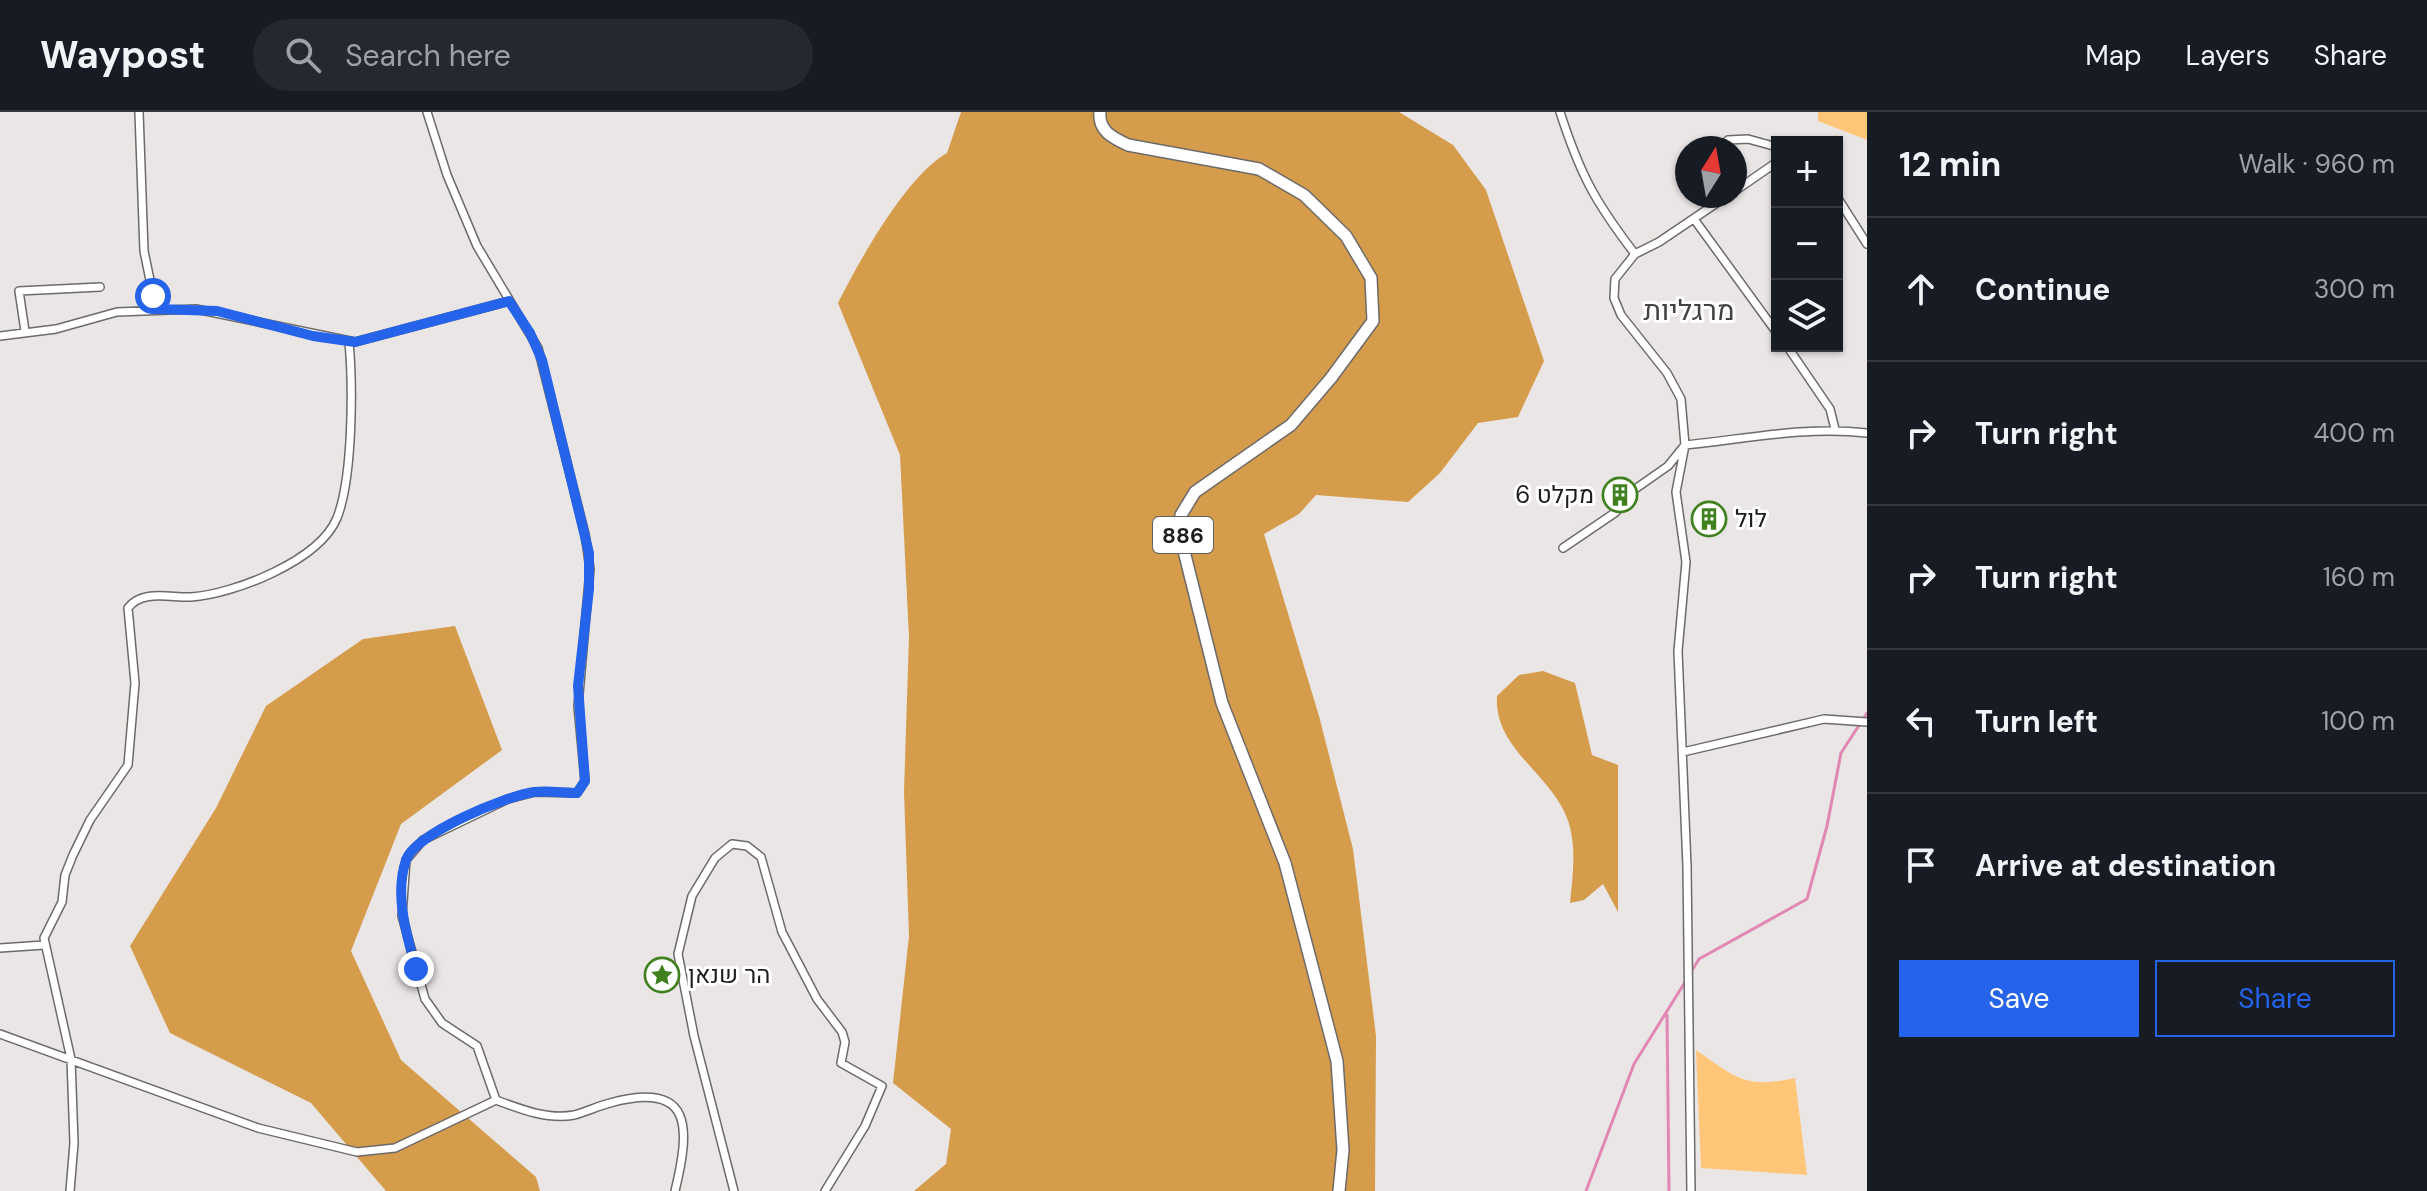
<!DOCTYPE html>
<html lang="en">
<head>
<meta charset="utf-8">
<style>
	:root { --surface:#171b24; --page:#242831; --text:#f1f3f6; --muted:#9ea1a6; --line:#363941; --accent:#2563eb }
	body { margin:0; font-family:"DM Sans",Heebo,sans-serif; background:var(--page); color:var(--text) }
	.controls { position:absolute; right:24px; top:24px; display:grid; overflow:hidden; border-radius:0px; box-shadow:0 2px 6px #0004 }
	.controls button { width:72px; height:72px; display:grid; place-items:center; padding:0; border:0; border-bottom:2px solid var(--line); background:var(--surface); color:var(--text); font:40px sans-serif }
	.compass { position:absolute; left:1675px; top:24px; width:72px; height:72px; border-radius:50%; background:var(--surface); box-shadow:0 2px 6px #0004; rotate:11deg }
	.stop { position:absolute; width:24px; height:24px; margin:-18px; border:6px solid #2563eb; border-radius:50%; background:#fff }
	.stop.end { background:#2563eb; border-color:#fff; box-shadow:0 2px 8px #0008 }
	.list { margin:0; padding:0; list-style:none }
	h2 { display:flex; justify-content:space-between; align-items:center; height:104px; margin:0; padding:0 32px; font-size:34px }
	h2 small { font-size:26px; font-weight:400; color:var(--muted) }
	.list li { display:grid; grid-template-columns:52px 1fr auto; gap:24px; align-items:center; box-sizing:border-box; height:144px; padding:0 32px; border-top:2px solid var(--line) }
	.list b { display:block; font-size:30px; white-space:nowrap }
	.list em { font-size:26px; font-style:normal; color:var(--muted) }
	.actions { display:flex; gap:16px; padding:24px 32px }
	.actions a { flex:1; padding:18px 0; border:2px solid var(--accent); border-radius:0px; text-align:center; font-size:28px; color:var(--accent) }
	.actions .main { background:var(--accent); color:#fff }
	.icon { flex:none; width:44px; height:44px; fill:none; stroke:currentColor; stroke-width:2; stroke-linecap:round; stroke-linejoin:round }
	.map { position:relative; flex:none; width:1867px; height:1079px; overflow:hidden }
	header { display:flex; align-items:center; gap:48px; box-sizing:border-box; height:112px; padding:0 40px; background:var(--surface); border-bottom:2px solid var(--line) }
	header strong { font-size:38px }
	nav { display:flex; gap:44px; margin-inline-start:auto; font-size:28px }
	.search { width:560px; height:72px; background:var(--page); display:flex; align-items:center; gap:20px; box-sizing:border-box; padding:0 28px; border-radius:44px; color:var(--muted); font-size:30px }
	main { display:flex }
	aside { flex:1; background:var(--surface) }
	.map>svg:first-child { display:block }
	.green { fill:#ffc67a }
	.forest { fill:#d59c4b }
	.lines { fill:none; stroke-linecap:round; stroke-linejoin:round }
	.stream { stroke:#e088b3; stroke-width:3 }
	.minor-casing { stroke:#6d6a69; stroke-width:10 }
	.primary-casing { stroke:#6d6a69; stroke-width:14 }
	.minor { stroke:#fff; stroke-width:7 }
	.primary { stroke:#fff; stroke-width:11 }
	.route { stroke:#2563eb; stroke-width:10 }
	.labels { text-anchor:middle; stroke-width:6; stroke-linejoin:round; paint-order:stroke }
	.shield { fill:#fff; stroke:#626161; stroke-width:2 }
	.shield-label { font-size:22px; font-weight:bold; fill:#1f1d1d }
	.poi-label { font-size:24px; fill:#1f1d1d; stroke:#fff; text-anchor:start }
	.quarter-label { font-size:28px; fill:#454141; stroke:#fff }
</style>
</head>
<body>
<header>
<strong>Waypost</strong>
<div class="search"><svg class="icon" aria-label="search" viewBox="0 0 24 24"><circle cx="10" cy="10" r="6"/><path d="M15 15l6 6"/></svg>Search here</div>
<nav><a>Map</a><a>Layers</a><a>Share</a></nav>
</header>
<main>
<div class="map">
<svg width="1867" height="1079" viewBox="0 0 1867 1079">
	<rect width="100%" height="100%" fill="#eae6e5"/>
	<!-- green -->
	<path class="green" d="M1818,0h49v28l-49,-19z
		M1696,938c40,28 50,39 99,28l12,97 -106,-7z"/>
	<!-- forest -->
	<path class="forest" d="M961,0h438l54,33 33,45 58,171 -26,56 -40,6 -38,50 -32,29 -92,-7 -17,19 -35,20 55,182 34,133 23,187 -1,155h-461l32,-27 5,-35 -58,-46 16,-147 -5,-144 5,-155 -9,-182 -62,-152c21,-42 69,-128 109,-150z
		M455,514l47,124 -101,74 -50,127 50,109 135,117 4,14h-154l-75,-88 -141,-70 -40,-87 86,-138 50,-102 97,-67z
		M1543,559l32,12 17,72 26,10v147l-15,-28 -19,16 -14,3c3,-31 8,-63 -6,-92 -20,-41 -70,-65 -67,-115l22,-21z"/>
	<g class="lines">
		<!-- stream -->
		<path class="stream" d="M1691,860l8,-13 108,-60 20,-73 14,-73 26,-40
			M1667,903l2,176
			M1586,1079l48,-127 53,-85"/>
		<!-- minor casing -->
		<g class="minor-casing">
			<path id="minor" d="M139,0l5,139 12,58
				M427,0l20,63 30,71 61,102 47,186 5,35 -12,137 7,75 -8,12 -42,-1 -27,7 -85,41 -17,20 -4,56 23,83 17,24 35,23 19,54c24,9 52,20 78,15 12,-3 24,-9 36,-12 84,-23 80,26 65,88
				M1560,0c20,62 35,90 75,142
				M1728,28l20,-1 29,8
				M1735,79l42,-29
				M1837,85l30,47
				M1694,107l83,114
				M25,219l-6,-40 81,-4
				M0,224l56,-7 61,-17 79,-3 159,33 154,-41
				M1787,234l43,63 5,20
				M1563,436l53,-36 12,-18 40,-28 17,-21c61,-6 121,-19 182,-12
				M1683,640l141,-33 43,3
				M0,836l44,-3
				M0,922l258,94 99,24 38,-4 101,-48
				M70,1079l4,-48 -3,-84 -27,-121 18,-36 3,-27 8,-20 17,-35 38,-55 7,-82 -7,-75c14,-19 43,-10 63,-11 43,-3 128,-36 146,-79 16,-41 16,-132 12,-176
				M734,1079l-40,-155 -16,-82 14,-58 23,-38 17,-14 15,2 14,11 21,75 35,67 25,33 3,10 -4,21 41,23 -17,40 -40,65
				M1691,1079l-4,-325 -9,-215 8,-89 -10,-70 9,-47 -4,-46 -14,-26 -46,-58 -7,-17 1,-19 20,-25 24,-12 68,-46"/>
		</g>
		<!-- primary casing -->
		<g class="primary-casing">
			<path id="primary" d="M1100,0c-2,19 13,26 28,33l131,24 45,26 42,41 25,42 2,43 -42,57 -40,47 -96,67 -14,23 3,36 38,152 63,160 52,198 6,89 -4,41"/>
		</g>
		<!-- minor -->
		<use href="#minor" class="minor"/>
		<!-- primary -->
		<use href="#primary" class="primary"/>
	</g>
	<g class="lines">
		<!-- route -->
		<path class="route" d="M153,184l3,13 61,2 96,25 42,6 154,-41 21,32 12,27 47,193v36l-11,97 7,95 -8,12c-14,0 -29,-3 -43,-1 -28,4 -118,41 -128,68 -12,36 1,75 10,109"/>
	</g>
	<!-- icons -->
	<defs>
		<g id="building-ring" transform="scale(1.8)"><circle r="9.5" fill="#fff" stroke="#40801f" stroke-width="1.5"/><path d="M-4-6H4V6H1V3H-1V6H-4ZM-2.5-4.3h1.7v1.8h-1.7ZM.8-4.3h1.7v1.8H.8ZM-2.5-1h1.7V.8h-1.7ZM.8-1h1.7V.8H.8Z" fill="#40801f"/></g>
		<g id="sight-ring" transform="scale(1.8)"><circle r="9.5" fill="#fff" stroke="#40801f" stroke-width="1.5"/><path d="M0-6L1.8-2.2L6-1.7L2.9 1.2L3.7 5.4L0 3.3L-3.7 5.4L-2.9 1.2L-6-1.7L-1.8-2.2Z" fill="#40801f"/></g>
	</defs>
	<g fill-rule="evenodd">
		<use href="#building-ring" x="1620" y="383"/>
		<use href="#building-ring" x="1709" y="407"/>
		<use href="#sight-ring" x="662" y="863"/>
	</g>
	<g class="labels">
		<!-- shield labels -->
		<rect class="shield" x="1153" y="405" width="60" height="36" rx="6"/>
		<g class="shield-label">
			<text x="1183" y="431">886</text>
		</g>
		<!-- poi labels -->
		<g class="poi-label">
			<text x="1594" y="391" text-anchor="end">מקלט 6</text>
			<text x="1735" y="415">לול</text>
			<text x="688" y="871">הר שנאן</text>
		</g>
		<!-- quarter labels -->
		<g class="quarter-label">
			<text x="1689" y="208">מרגליות</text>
		</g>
	</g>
</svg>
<div class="controls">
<button>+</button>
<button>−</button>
<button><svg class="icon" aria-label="layers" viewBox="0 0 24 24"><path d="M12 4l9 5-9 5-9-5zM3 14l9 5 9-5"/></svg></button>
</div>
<svg class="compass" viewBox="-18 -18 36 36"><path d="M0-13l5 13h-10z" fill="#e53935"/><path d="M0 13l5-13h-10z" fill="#9ea1a6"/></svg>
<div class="stop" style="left:153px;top:184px"></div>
<div class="stop end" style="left:416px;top:857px"></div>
</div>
<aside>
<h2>12 min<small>Walk · 960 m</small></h2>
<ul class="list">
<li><svg class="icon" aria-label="ahead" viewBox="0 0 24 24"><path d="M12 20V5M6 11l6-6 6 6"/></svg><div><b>Continue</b></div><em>300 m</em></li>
<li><svg class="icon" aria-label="right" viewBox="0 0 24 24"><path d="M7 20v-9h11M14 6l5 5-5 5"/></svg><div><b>Turn right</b></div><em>400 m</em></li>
<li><svg class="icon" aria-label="right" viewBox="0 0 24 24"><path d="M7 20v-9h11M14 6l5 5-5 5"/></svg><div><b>Turn right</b></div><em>160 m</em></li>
<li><svg class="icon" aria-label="left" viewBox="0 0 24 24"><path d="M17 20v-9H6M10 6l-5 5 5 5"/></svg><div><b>Turn left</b></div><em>100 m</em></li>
<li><svg class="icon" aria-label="arrive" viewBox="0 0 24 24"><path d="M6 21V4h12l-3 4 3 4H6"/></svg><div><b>Arrive at destination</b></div></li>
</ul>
<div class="actions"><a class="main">Save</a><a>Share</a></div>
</aside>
</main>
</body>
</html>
